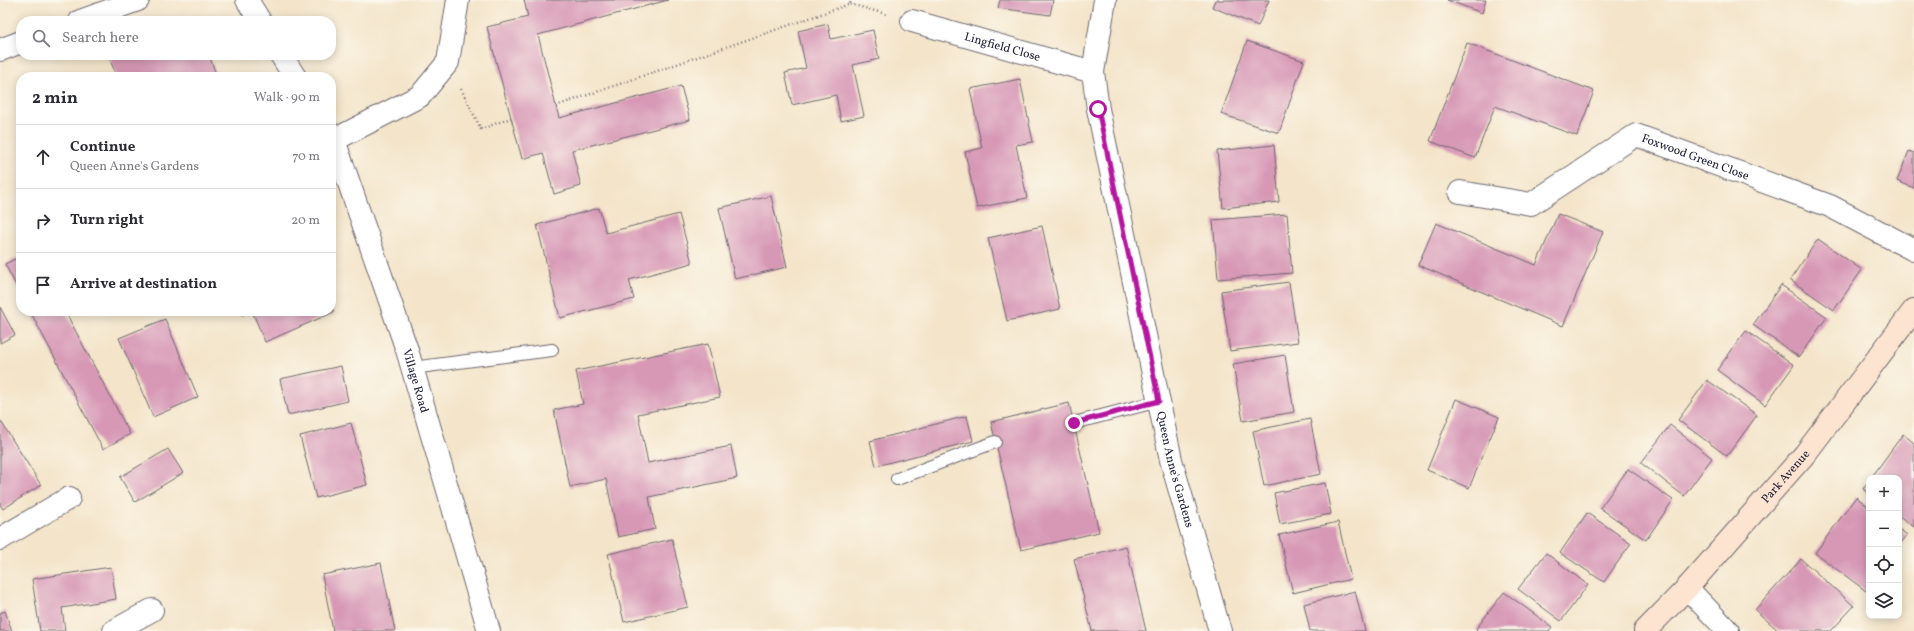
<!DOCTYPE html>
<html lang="en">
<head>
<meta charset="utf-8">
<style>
	:root { --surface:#fff; --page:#f2f2f3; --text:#2b2b33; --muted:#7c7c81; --line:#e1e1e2 }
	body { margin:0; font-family:Vollkorn,serif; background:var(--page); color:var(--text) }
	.controls { position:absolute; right:12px; bottom:12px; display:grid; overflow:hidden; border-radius:8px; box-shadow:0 2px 10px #0003 }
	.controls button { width:36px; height:36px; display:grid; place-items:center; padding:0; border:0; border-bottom:1px solid var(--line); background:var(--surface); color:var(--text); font:20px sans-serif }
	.stop { position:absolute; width:12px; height:12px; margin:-9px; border:3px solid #b5179e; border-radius:50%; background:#fff }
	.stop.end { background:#b5179e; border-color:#fff; box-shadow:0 1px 4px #0008 }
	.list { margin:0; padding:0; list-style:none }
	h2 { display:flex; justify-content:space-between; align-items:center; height:52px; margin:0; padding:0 16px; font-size:17px }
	h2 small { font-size:13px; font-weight:400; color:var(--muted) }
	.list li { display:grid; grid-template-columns:26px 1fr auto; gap:12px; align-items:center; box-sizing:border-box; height:64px; padding:0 16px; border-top:1px solid var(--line) }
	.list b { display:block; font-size:15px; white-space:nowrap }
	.list p { margin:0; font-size:13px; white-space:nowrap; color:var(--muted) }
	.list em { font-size:13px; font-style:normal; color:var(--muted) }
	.icon { flex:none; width:22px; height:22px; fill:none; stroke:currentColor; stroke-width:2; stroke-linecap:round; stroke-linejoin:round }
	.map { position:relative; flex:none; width:1914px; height:631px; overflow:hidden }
	.search { position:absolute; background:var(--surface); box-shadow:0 2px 10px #0003; left:16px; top:16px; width:320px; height:44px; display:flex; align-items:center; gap:10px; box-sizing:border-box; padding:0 14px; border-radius:16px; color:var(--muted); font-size:15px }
	.panel { position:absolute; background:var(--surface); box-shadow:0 2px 10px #0003; left:16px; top:72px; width:320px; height:244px; border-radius:16px }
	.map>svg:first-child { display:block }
	.building { fill:#d798b6 }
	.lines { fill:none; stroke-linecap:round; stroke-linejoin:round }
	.lane-casing { stroke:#6c666d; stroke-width:14 }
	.street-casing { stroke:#6c666d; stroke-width:24 }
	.secondary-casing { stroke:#6c666d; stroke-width:24 }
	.path { stroke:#6c666d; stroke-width:2.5; stroke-dasharray:1 3; stroke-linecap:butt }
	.lane { stroke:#fff; stroke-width:12 }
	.street { stroke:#fff; stroke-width:22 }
	.secondary { stroke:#fde4d1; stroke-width:22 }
	.route { stroke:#b5179e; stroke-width:5 }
	.labels { text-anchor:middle; stroke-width:3.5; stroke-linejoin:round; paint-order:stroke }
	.street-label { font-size:12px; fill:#22223b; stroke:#fbf7ec }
</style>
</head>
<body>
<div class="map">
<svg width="1914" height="631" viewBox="0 0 1914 631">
	<rect width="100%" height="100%" fill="#fbf7ec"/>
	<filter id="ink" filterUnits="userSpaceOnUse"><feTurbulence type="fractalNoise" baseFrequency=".025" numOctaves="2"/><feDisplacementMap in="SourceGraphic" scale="8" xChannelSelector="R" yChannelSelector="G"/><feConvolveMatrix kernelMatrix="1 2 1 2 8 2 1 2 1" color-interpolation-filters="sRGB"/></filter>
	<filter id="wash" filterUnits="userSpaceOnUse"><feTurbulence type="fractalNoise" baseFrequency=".012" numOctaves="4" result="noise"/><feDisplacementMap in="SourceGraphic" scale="16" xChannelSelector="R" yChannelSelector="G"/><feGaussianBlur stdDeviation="0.9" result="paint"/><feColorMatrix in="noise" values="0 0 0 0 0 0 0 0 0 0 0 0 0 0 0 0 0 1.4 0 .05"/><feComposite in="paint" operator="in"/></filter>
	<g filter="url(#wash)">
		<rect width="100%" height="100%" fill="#f4e5ca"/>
		<g id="blocks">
			<!-- building -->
			<path class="building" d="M524,0h144l-130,35 21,83 122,-32 9,34 -118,30 9,36 -27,8 -11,-41 -21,6 -35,-132 41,-10z
				M1000,0h53l-3,15 -52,-7z
				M1215,0h54l-11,26 -46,-19z
				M1447,0h39l-4,13z
				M195,16l2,5h-15z
				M828,24l3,15 42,-9 6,29 -26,6 11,51 -23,5 -5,-26 -44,10 -7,-32 21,-5 -8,-37z
				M1247,41l57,20 -25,72 -58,-19z
				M1467,43l127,48 -17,45 -82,-30 -20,52 -45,-17z
				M108,55h101l8,22h-100z
				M1020,79l13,63 -17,3 11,53 -50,10 -12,-56 17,-4 -12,-59z
				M1274,145l5,57 -56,6 -6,-57z
				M1909,151l5,2v35l-17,-7z
				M771,196l16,71 -52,12 -16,-71z
				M599,208l7,25 73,-19 13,49 -63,17 5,19 -74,19 -23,-93z
				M1287,214l5,59 -74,6 -5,-59z
				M1558,214l45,18 -40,94 -145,-61 18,-42 100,42z
				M1042,226l18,83 -53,12 -19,-83z
				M1818,239l44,31 -28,40 -44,-30z
				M21,256v39l-16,-31z
				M1289,282l9,60 -68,9 -9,-60z
				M1781,285l46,32 -28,40 -46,-32z
				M331,306l3,6 -69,30 -13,-31 -10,4 -2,-4h91z
				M0,307l15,28 -15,8z
				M30,311h35l65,123 -27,15z
				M165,319l33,78 -45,20 -34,-79z
				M1746,331l48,34 -29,40 -48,-35z
				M708,344l12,53 -82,17 10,49 83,-17 6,32 -88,19 6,32 -37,8 -12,-58 -36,8 -16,-77 29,-6 -7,-33z
				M1285,355l9,57 -51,9 -10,-57z
				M341,366l7,35 -60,14 -8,-36z
				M1707,380l50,35 -30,41 -49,-36z
				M1456,399l43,18 -30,71 -42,-18z
				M1069,403l30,129 -78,18 -30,-128z
				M967,416l6,25 -97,25 -6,-25z
				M1310,419l11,55 -57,12 -11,-55z
				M0,420l41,65 -38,24 -3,-4z
				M351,423l16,62 -51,13 -16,-62z
				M1670,425l42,33 -28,38 -43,-33z
				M1903,434l11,9v84l-15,-11v-38h-28z
				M168,449l15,24 -48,29 -15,-25z
				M1628,469l45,31 -27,40 -46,-32z
				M1869,480v14l-6,-5z
				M1325,483l6,31 -51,10 -6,-31z
				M1856,497l13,10v79l-3,5 -51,-38z
				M1587,513l44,30 -27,39 -44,-29z
				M1338,522l13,57 -58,14 -14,-58z
				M1899,529l8,6 -8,11z
				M672,539l16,68 -64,15 -16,-68z
				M1126,546l20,85h-54l-18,-72z
				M1546,553l42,32 -27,36 -43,-32z
				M1801,559l53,47 -23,25h-52l-24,-21z
				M381,563l14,68h-62l-11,-56z
				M111,567l5,32 -54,9 3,23h-25l-8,-52z
				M1355,591l10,40h-55l-6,-27z
				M1504,592l48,35 -3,4h-71l-2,-2z
				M5,611l7,20h-12v-18z"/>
		</g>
	</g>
	<g filter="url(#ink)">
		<use href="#blocks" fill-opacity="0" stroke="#6c666d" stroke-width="1"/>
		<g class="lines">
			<!-- lane casing -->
			<g class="lane-casing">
				<path id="lane" d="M331,176l13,-6
					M412,368l140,-18
					M1074,423l85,-22
					M897,479l98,-37"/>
			</g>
			<!-- street casing -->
			<g class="street-casing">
				<g id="street">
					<path d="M247,0l13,21"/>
					<path id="s1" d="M1105,0l-12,72 5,37 73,351 49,171"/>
					<path d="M80,21l58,-21"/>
					<path id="s2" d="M912,21l181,51"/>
					<path d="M0,50l21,-8"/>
					<path d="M281,55l14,22"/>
					<path id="s3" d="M331,134l3,6 73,210 82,281"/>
					<path d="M334,140l86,-44 28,-34 10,-62"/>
					<path id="s4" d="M1460,192l71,12 105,-69 194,71 84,44"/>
					<path d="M0,539l69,-41"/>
					<path d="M1687,588l41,43"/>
					<path d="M114,631l38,-21"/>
				</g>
			</g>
			<!-- secondary casing -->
			<g class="secondary-casing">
				<g id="secondary">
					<path id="s5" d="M1645,631l42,-43 118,-134 109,-144"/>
				</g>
			</g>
			<!-- path -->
			<path class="path" d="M850,4l36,10
				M461,89l20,40 30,-11
				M556,106l294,-102 1,-4"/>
			<!-- lane -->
			<use href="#lane" class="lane"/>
			<!-- street -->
			<use href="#street" class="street"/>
			<!-- secondary -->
			<use href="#secondary" class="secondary"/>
		</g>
	</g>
	<g class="lines" filter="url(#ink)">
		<!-- route -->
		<path class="route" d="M1074,423l85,-22 -61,-292"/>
	</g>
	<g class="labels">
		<!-- street labels -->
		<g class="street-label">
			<text dy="4" stroke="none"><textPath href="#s2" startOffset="94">Lingfield Close</textPath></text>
			<text dy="4" stroke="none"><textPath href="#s4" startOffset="261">Foxwood Green Close</textPath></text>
			<text dy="4" stroke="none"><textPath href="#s3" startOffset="261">Village Road</textPath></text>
			<text dy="4" stroke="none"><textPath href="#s1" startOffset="479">Queen Anne's Gardens</textPath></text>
			<text dy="4" stroke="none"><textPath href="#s5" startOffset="209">Park Avenue</textPath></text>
		</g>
	</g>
</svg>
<div class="controls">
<button>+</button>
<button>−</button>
<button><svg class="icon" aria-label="locate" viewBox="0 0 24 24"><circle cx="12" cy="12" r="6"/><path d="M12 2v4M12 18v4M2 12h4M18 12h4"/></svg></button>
<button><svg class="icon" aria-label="layers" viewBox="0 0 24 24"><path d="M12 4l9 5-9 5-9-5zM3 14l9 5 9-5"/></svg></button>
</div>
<div class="stop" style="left:1098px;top:109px"></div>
<div class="stop end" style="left:1074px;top:423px"></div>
<div class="search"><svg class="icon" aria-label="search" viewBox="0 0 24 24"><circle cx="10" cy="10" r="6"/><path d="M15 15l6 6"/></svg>Search here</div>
<section class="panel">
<h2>2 min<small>Walk · 90 m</small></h2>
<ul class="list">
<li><svg class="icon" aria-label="ahead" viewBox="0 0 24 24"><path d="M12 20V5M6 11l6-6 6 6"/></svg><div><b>Continue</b><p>Queen Anne's Gardens</p></div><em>70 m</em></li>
<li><svg class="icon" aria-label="right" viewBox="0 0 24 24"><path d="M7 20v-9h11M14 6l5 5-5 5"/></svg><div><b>Turn right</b></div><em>20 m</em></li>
<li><svg class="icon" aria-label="arrive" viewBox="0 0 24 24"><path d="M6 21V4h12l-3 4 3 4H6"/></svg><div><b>Arrive at destination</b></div></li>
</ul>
</section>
</div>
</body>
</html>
